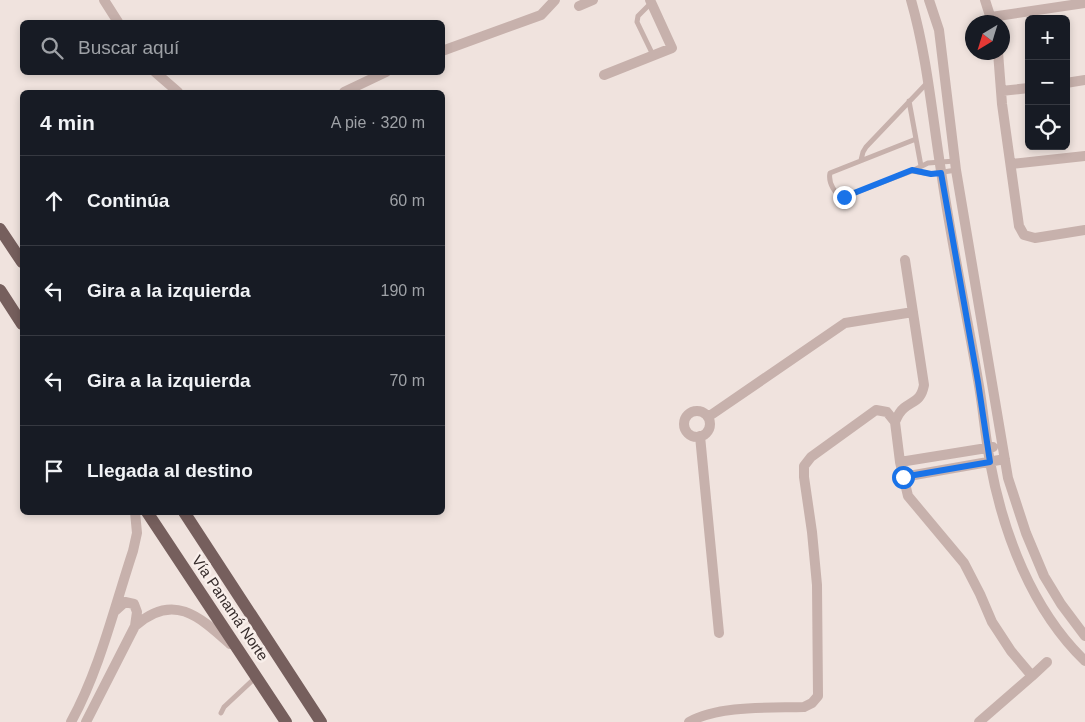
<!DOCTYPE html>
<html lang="es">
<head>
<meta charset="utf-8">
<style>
	:root { --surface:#171b24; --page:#242831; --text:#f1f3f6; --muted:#9ea1a6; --line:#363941 }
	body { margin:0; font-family:Helvetica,sans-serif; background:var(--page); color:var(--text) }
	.controls { position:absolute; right:15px; top:15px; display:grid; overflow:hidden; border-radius:8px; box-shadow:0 2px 8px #0003 }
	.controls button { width:45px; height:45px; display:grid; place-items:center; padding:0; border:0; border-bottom:1px solid var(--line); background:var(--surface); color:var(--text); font:25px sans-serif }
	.compass { position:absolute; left:965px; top:15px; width:45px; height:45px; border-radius:50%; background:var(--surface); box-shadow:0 2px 8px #0003; rotate:218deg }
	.stop { position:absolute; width:15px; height:15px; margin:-11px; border:4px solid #1a73e8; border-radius:50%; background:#fff }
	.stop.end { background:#1a73e8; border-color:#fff; box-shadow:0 1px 5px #0008 }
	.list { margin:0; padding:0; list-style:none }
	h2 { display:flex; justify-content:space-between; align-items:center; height:65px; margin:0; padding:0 20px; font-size:21px }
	h2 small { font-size:16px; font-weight:400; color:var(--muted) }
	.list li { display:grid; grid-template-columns:32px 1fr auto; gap:15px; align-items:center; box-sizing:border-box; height:90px; padding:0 20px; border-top:1px solid var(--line) }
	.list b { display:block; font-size:19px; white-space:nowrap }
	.list em { font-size:16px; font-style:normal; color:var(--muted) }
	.icon { flex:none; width:28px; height:28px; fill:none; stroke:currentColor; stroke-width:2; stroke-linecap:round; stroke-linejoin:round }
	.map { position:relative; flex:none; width:1085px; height:722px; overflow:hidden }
	.search { position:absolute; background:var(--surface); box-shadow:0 2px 8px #0003; left:20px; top:20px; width:425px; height:55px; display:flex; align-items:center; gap:12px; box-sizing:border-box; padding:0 18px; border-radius:8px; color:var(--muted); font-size:19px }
	.panel { position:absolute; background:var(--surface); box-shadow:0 2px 8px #0003; left:20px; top:90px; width:425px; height:425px; border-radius:8px }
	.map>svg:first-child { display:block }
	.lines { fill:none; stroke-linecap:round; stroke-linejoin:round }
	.lane { stroke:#c7b1ac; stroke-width:5 }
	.street { stroke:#c7b1ac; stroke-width:10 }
	.primary { stroke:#765f5d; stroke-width:12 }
	.route { stroke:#1a73e8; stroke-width:6 }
	.labels { text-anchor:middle; stroke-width:5; stroke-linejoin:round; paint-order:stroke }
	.street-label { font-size:15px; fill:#352b2a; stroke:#f8eeea }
</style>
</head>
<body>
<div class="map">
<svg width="1085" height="722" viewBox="0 0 1085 722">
	<rect width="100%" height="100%" fill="#f0e3de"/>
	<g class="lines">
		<!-- lane -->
		<path class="lane" d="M651,3l-13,13 -1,6 16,33
			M909,101l12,65
			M916,139l-86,34c-2,9 5,23 14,24l68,-26 16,-8 27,-2
			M861,160l2,-8 3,-5 61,-64
			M912,171l19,3 25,-4
			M221,713l3,-6 32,-30"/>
		<!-- street -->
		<path class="street" d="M104,0l14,22
			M911,0c16,56 21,114 30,171 10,70 25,139 37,209 5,27 7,55 12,82 13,71 42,148 95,199
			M929,0l10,30 17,140 52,308 18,55 18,43 17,28 24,32
			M985,0l7,22
			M579,6l14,-6
			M991,17l94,-14
			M442,51l99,-36 14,-15
			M998,52l4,52 17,122 5,9 11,3 50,-8
			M155,72l23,20
			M604,75l68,-27 -22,-48
			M1066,83l19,-3
			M1001,91l28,-3
			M344,92l42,-20
			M1011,164l74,-8
			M684 424a13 13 0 1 1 26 0a13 13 0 1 1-26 0Z
			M708,417l137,-94 68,-11
			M895,422c2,-5 4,-10 9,-14 10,-8 17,-7 20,-23l-19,-125
			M700,436l19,197
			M900,462l93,-15
			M903,477l102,-18
			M115,611l10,-9 9,2 3,8 -2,14
			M1032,676l15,-14
			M71,722c29,-53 43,-114 62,-171l4,-18 -2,-21
			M86,722l49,-96c38,-34 64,-10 95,18
			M689,722c30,-17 81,-14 115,-15l8,-4 6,-7 -1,-111 -5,-53 -8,-55v-11l7,-9 65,-47 11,2 8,10 5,40 8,34 56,67 16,31 12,28 19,29 21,25 -53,46"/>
		<!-- primary -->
		<path class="primary" d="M0,229l22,33
			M0,290l22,34
			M147,512l139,210
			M184,512l137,210"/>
	</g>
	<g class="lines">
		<!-- route -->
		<path class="route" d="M844,197l68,-27 19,4 10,-1 37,209 12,80 -87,15"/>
	</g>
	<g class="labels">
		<!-- street labels -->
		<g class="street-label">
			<text transform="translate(230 608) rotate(56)" y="5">Vía Panamá Norte</text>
		</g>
	</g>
</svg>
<div class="controls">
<button>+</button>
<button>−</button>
<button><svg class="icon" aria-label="locate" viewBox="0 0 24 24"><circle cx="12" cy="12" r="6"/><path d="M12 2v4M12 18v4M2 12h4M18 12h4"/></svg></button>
</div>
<svg class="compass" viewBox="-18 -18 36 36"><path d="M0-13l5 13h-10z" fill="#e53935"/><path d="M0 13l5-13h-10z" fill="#9ea1a6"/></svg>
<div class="stop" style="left:903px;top:477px"></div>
<div class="stop end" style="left:844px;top:197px"></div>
<div class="search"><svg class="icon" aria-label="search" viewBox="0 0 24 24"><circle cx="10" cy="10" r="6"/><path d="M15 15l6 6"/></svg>Buscar aquí</div>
<section class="panel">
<h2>4 min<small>A pie · 320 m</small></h2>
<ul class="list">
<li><svg class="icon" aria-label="ahead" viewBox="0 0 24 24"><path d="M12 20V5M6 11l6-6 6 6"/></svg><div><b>Continúa</b></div><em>60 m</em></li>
<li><svg class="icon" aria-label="left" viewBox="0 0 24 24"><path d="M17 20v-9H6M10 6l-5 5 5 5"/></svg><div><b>Gira a la izquierda</b></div><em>190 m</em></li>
<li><svg class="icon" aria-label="left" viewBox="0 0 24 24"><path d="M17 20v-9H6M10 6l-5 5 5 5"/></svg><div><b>Gira a la izquierda</b></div><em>70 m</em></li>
<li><svg class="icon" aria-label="arrive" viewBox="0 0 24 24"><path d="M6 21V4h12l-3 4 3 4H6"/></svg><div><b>Llegada al destino</b></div></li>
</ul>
</section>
</div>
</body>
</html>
